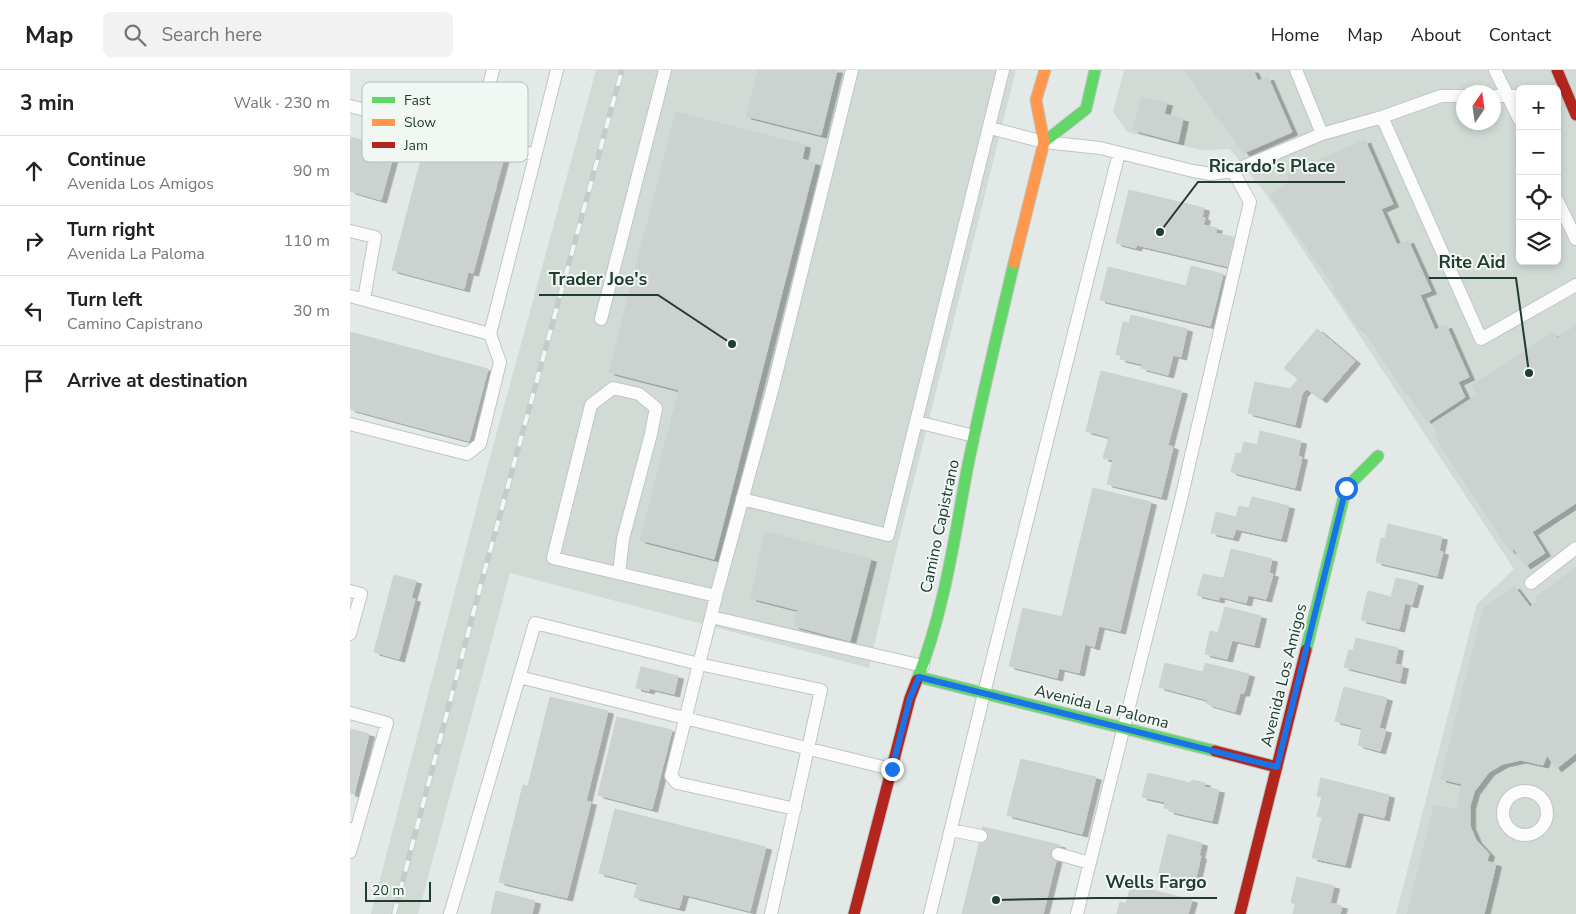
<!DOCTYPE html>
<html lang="en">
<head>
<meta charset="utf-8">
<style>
	:root { --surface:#fff; --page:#f2f2f2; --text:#222; --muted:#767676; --line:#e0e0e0 }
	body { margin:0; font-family:"Nunito Sans",sans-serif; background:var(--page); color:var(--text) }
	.controls { position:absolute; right:15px; top:15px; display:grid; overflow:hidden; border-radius:8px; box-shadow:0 2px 8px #0003 }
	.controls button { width:45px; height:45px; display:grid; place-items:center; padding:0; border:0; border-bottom:1px solid var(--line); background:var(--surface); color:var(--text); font:25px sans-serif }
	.compass { position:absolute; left:1106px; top:15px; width:45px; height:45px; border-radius:50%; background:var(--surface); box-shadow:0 2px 8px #0003; rotate:13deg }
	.scale { position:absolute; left:15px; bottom:12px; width:66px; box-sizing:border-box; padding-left:5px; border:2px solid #213c31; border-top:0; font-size:14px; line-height:18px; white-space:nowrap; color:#213c31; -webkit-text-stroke:4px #f1f8f4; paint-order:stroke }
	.stop { position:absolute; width:15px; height:15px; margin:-11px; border:4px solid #1a73e8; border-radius:50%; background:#fff }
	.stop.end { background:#1a73e8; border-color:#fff; box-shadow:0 1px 5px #0008 }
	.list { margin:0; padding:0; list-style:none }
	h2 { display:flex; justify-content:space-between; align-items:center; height:65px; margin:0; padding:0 20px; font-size:21px }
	h2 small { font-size:16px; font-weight:400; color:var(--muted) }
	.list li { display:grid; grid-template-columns:32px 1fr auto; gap:15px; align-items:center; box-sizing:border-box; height:70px; padding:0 20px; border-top:1px solid var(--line) }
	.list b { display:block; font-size:19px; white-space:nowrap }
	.list p { margin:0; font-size:16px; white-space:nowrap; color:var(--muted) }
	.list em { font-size:16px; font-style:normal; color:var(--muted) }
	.icon { flex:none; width:28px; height:28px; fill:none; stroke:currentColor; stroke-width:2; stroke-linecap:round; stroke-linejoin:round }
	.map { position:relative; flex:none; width:1226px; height:844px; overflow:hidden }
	header { display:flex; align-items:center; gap:30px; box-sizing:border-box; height:70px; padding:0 25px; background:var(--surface); border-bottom:1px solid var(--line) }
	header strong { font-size:24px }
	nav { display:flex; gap:28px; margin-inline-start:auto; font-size:18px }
	.search { width:350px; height:45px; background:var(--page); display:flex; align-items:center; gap:12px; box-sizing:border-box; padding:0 18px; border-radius:8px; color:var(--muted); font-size:19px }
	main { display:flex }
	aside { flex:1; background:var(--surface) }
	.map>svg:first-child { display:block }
	.built { fill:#d1dad5; fill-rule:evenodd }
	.building { fill:#ccd2cf; stroke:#ccd2cf; filter:url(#shadow) }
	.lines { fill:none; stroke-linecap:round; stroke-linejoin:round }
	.lane-casing { stroke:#c0c6c3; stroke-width:14 }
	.fast-casing { stroke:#bfc6c3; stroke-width:13 }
	.slow-casing { stroke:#bfc6c3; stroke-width:13 }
	.jam-casing { stroke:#bfc6c3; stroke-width:13 }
	.lane { stroke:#fbfcfb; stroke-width:12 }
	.fast { stroke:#63d668; stroke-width:11 }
	.slow { stroke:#ff974d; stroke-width:11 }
	.jam { stroke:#b3261e; stroke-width:11 }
	.rail-casing { stroke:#c7cac9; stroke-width:5.5 }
	.rail { stroke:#f1f8f4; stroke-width:4; stroke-dasharray:11; stroke-linecap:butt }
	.route { stroke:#1a73e8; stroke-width:6 }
	.labels { text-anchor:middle; stroke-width:4; stroke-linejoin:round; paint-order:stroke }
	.street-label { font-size:16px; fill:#213c31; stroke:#f1f8f4 }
	.key { fill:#f1f8f4; stroke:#b3c0ba; stroke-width:1 }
	.key-label { font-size:14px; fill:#213c31 }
	.leader { fill:none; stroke:#213c31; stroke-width:2 }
	.callout-dot { fill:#213c31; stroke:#f1f8f4; stroke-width:2 }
	.callout-label { font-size:18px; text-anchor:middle; font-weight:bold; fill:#213c31; stroke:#f1f8f4; stroke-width:4; stroke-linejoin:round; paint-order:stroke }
</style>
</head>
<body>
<header>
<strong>Map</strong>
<div class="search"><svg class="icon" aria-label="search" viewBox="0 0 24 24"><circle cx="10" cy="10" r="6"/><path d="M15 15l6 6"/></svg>Search here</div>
<nav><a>Home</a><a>Map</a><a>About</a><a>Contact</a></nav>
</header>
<main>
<aside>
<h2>3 min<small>Walk · 230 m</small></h2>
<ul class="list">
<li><svg class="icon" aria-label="ahead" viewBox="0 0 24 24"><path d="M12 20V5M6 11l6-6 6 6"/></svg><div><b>Continue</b><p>Avenida Los Amigos</p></div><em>90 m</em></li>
<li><svg class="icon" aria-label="right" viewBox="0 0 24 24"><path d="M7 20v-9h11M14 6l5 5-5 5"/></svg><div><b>Turn right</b><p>Avenida La Paloma</p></div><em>110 m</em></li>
<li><svg class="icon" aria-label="left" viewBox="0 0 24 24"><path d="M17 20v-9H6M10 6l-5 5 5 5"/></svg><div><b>Turn left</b><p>Camino Capistrano</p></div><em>30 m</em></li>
<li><svg class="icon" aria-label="arrive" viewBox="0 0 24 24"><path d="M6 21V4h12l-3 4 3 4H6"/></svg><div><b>Arrive at destination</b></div></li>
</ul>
</aside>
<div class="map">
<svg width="1226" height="844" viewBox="0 0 1226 844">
	<defs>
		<filter id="shadow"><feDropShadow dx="5.5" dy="3" stdDeviation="0" flood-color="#0004"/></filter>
	</defs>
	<rect width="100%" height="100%" fill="#e3e9e6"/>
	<!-- built -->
	<path class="built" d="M246,0h420l-123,494 -24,104 -359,-95 -92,341h-47l112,-431z
		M774,0h452v844h-180l81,-310 37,-35 -248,-375 -36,-45 -29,1 -74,-18 -14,-20zM1170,19h37v172h-37zM1114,22h30v30h-30z"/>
	<!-- building -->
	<path class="building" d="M408,0h79l-16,65 -75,-19z
		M835,0h68l5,11 10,-4 24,55 -48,21 -21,-30 -1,1z
		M791,27l26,6 -3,11 19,5 -5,23 -45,-12z
		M326,42l129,33 -3,14 13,4 -101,396 -74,-19 39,-150 -70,-18z
		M0,67l45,12 -14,51 -31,-9z
		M77,67l77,20 -31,116 -5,-1 -4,17 -72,-19z
		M1015,70l28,64 -12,5 16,36 11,-5 23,51 -11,4 15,35 11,-5 23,52 -11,5 7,15 -38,25 -20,-29 -1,1 -43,-65 -3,1 -27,-40 2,-2 -65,-93 20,-14 -3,-7z
		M779,120l75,18 -2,9 3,1 -2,7 14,3 -2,5 22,5 -7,29 -93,-22 -1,3 -20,-5z
		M841,196l32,8 -13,52 -110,-26 8,-33 78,19z
		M781,245l56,14 -6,28 -8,-2 -5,20 -27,-7 1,-4 -22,-5 1,-3 -5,-2 7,-32 6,1z
		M1226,256v177l-44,29 13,21 -20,13 -11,-17 -4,2 -49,-74 -26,-41 4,-2 -7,-10 45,-29 -6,-9 82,-53 4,5z
		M967,259l38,32 -34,39 -14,-11 -5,5 -7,31 -47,-12 7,-31 35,7 8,-10 -14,-11z
		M0,262l138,37 -19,72 -119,-32z
		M751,301l81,20 -14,54 5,2 -12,50 -54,-13 6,-24 -10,-2 6,-21 -23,-6z
		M910,361l41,10 -3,15 4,1 -7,31 -64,-16 5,-19 5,1 3,-12 13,3z
		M743,418l58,14 -31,129 -21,-5 -5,21 -9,-3 -6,29 -20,-5 -2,10 -48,-12 14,-58 39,9z
		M902,427l37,9 -8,33 -45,-10 -3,9 -22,-5 5,-21 20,5 3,-11 10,2z
		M1038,454l54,13 -3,14 4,1 -6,24 -61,-14 5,-24 4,1z
		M415,462l106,27 -21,82 -56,-15 4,-16 -47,-12z
		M881,479l41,10 -3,14 4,1 -7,25 -18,-4 -2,8 -27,-7v4l-22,-5 6,-21 19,4 2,-1z
		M1226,497v186l-20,16 -9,-14 -4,10 -22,-5 -18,4 -14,8 -15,20 -4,14v20l6,14 13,14 -2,7 9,3 -12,50h-77l27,-109 23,5 5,-26 -21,-5 42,-170 31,-23 16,21 9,-7 -3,-3z
		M44,505l22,6 -5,17 4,1 -16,60 -25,-7z
		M1046,508l22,5 -6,22 -7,-2 -6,26 -38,-9 7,-29 23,6z
		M875,537l36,9 -7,29 -22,-5 -5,19 -22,-5 5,-23 8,2z
		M1006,568l42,10 -3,16 8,2 -3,15 -56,-14 5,-17 4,1z
		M815,593l38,9 2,-9 44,11 -5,19h-4l-5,19 -28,-8 1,-4 -49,-13z
		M291,597l37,9 -4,18 -25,-6v3l-13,-3z
		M994,617l43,11 -8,30 7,2 -6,21 -22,-6 4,-17 -27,-7z
		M200,627l58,14 -22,90 5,1 -24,96 -68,-16 24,-97 5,1z
		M267,647l55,13 -20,79 -54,-14z
		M0,659l19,5 -15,60 -4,-1z
		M671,689l75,18 -14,57 -75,-19z
		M798,703l43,10 1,-3 13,3 -1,4 15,3 -7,31 -43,-10v-2l-5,-1 1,-6 -23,-5z
		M971,708l68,17 -5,23 -26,-6 -13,53 -33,-7 10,-41 -5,-1 5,-19 -5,-1z
		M265,739l151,38 -16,64 -67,-17 -4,14 -45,-11 4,-14 -39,-10z
		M633,757l77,18 -17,69h-81z
		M818,764l34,9 -3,13h2l-6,26 -27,-6 -1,2 -9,-2z
		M947,807l37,9 -4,17 12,3 -2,8h-47l2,-10 -4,-2z
		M781,815l61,15 -4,14h-71l3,-12 6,2z
		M146,821l39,10 -3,13h-41z"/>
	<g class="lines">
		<!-- lane casing -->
		<g class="lane-casing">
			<path id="lane" d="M946,0l26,64
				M1145,0l25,51
				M1144,26h26
				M0,36l185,49
				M1032,47l99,222 95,-54
				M640,58l54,14 56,6 93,23 18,3 22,-3 89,-37 60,-17 59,-21h23
				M125,69l18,-69
				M1207,130l19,39
				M0,161l25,6 -11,62
				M0,226l140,38
				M251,249l64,-249
				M567,352l57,14
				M0,354l117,30 13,-10 20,-82 -10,-28 67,-264
				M392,429l146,36 115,-465
				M269,503l4,-34 28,-105 5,-26 -17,-14 -26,-6 -22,17 -38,153 163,38 57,-209 79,-317
				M1181,513l45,-35
				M0,521l11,3 -11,40
				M366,526l-5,21 212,49
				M361,547l-12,47 122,26 -50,224
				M169,607l372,92
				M0,643l37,10 -31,108
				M1153 743a22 22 0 1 1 44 0a22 22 0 1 1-44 0Z
				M0,759l6,2 -6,21
				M601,760l30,6
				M708,784l32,9
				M100,844l85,-291 164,41 -28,112 6,7 118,26
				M580,844l61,-249 128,-512
				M727,844l104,-415 69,-297 -17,-31"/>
		</g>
		<!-- fast casing -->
		<g class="fast-casing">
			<path id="fast" d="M694,72l42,-33 9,-39
				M956,580l40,-162 32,-32
				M569,607l296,74
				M567,610c27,-68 37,-140 50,-210 14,-70 31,-139 47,-207"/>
		</g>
		<!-- slow casing -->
		<g class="slow-casing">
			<path id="slow" d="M664,193l30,-121 -8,-42 9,-30"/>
		</g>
		<!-- jam casing -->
		<g class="jam-casing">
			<path id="jam" d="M1207,0l19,45
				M865,681l62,16
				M504,844l56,-216 7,-18
				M890,844l66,-264"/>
		</g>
		<!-- lane -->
		<use href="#lane" class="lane"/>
		<!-- fast -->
		<use href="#fast" class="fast"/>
		<!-- slow -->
		<use href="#slow" class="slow"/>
		<!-- jam -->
		<use href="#jam" class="jam"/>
		<!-- rail casing -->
		<g class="rail-casing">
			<path id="rail" d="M44,844l87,-330 141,-514"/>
		</g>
		<!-- rail -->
		<use href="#rail" class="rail"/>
	</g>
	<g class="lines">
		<!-- route -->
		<path class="route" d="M542,699l18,-71 9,-21 358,90 69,-279"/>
	</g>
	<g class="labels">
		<!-- street labels -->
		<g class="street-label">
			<text transform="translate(589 456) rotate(-78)" y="6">Camino Capistrano</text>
			<text transform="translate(933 605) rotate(-76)" y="6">Avenida Los Amigos</text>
			<text transform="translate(752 636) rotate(14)" y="6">Avenida La Paloma</text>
		</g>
	</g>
	<!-- legend -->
	<rect x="12" y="12" width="166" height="80" rx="8" class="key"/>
	<rect x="22" y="27" width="23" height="6" fill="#63d668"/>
	<rect x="22" y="49" width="23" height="7" fill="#ff974d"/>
	<rect x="22" y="72" width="23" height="6" fill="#b3261e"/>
	<g class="key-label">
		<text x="54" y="35">Fast</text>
		<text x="54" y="57">Slow</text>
		<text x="54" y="80">Jam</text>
	</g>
	<!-- callouts -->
	<path class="leader" d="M810 162L848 112H995M1179 303L1166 208H1079M382 274L308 225H189M646 830L746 828H867"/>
	<g class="callout-dot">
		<circle cx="810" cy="162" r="5"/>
		<circle cx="1179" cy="303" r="5"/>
		<circle cx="382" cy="274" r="5"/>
		<circle cx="646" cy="830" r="5"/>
	</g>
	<g class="callout-label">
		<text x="922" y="102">Ricardo's Place</text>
		<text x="1122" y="198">Rite Aid</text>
		<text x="248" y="215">Trader Joe's</text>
		<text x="806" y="818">Wells Fargo</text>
	</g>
</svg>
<div class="controls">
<button>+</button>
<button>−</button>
<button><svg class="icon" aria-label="locate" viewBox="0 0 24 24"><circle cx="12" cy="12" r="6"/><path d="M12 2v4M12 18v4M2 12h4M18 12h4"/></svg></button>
<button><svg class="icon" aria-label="layers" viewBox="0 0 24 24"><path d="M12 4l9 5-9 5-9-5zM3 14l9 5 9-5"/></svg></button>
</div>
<svg class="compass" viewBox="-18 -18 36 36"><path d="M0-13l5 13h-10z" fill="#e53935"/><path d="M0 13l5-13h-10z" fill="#767676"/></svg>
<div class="scale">20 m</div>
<div class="stop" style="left:996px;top:418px"></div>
<div class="stop end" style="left:542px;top:699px"></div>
</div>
</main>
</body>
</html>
